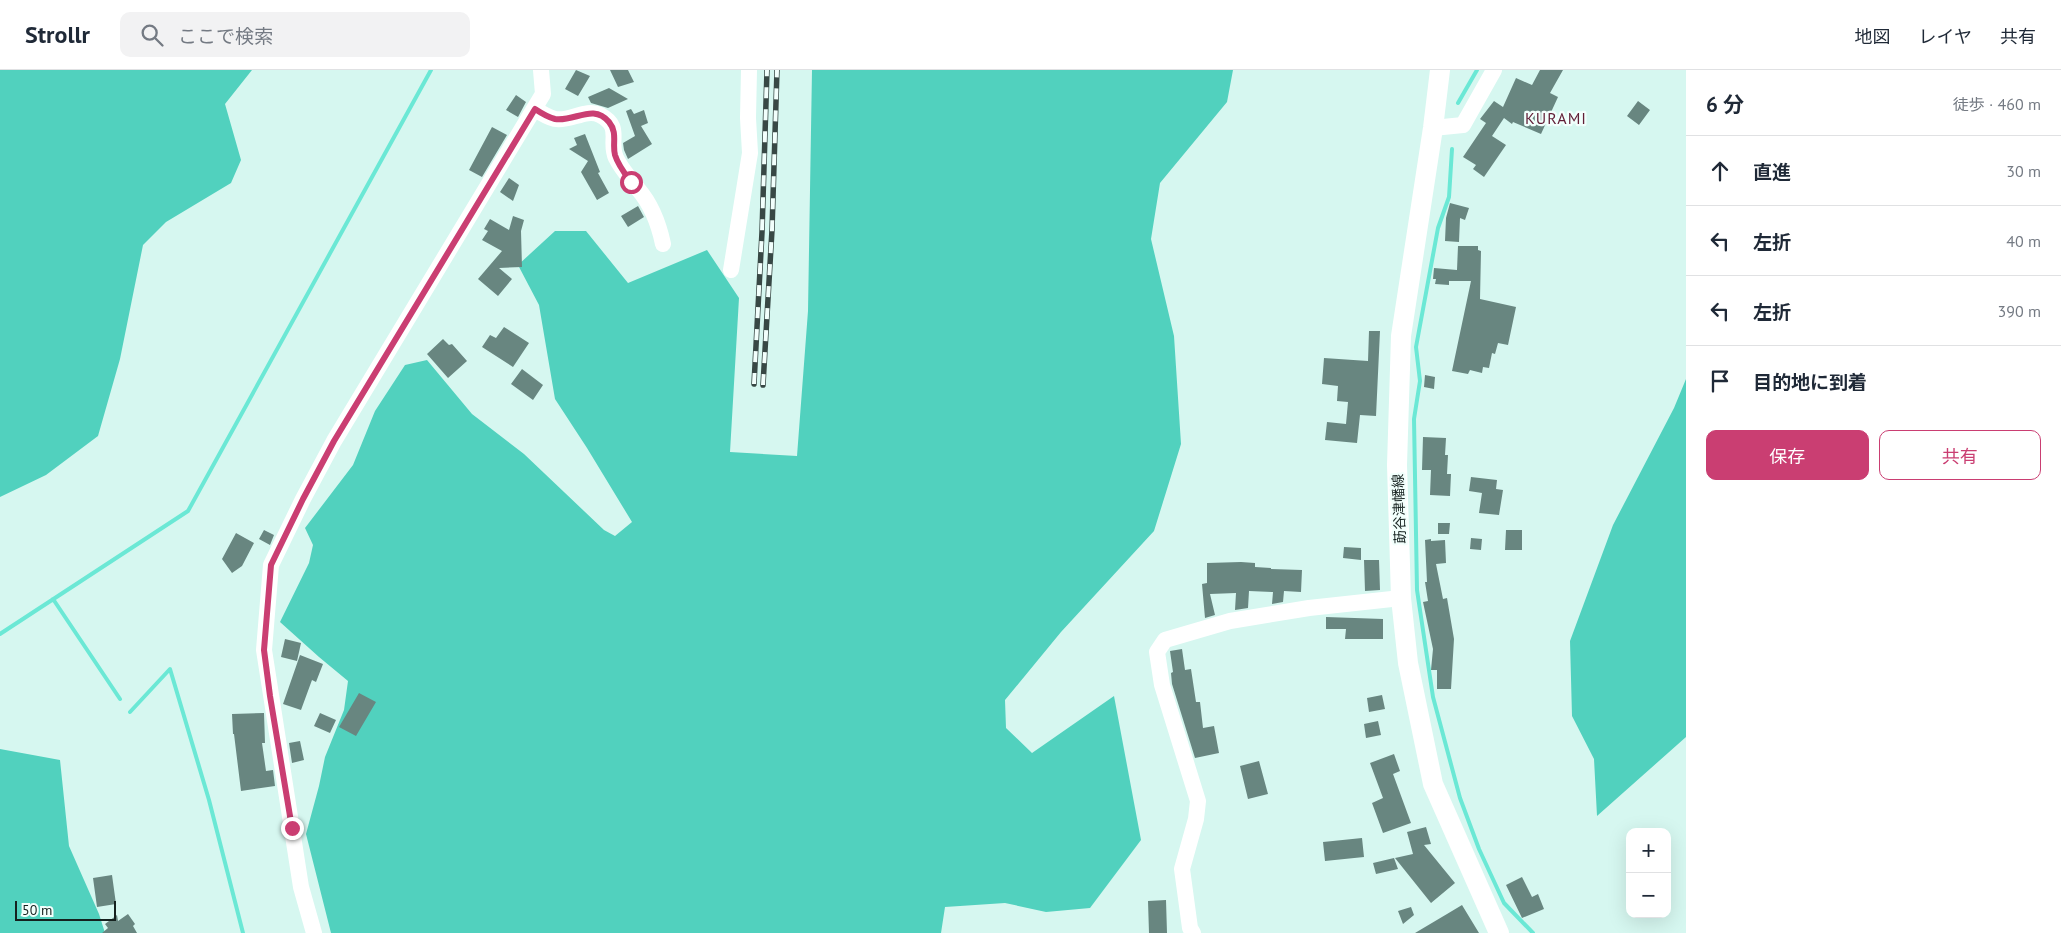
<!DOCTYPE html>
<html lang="ja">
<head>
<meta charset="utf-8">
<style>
	:root { --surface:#fff; --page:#f2f2f3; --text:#1f2937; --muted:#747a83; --line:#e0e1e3; --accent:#ca3e72 }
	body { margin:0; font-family:"PT Sans","Noto Sans JP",sans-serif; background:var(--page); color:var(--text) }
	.controls { position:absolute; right:15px; bottom:15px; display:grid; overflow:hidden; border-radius:10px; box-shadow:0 5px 20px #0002 }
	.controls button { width:45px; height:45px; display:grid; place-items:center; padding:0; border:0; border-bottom:1px solid var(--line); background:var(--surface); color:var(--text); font:25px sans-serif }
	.scale { position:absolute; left:15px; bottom:12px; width:101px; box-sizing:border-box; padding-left:5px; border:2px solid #15211f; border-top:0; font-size:14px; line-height:18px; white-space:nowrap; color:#15211f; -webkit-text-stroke:4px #f2fffc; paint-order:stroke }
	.stop { position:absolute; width:15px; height:15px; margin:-11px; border:4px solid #ca3e72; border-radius:50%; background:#fff }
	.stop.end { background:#ca3e72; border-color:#fff; box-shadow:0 1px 5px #0008 }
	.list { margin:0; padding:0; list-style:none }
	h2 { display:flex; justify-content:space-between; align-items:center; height:65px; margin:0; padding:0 20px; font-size:21px }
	h2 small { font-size:16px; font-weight:400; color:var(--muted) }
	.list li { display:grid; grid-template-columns:32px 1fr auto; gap:15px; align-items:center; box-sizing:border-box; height:70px; padding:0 20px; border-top:1px solid var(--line) }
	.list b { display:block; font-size:19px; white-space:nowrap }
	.list em { font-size:16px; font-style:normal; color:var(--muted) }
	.actions { display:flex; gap:10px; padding:15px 20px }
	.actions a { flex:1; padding:11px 0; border:1px solid var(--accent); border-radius:10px; text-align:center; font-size:18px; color:var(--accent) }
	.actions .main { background:var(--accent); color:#fff }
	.icon { flex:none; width:28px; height:28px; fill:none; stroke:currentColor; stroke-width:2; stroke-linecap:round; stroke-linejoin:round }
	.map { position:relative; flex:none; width:1686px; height:863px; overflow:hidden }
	header { display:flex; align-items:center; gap:30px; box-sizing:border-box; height:70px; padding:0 25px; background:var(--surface); border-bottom:1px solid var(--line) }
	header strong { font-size:24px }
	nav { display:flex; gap:28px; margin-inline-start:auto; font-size:18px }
	.search { width:350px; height:45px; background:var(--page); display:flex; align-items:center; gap:12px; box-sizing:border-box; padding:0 18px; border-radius:10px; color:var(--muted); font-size:19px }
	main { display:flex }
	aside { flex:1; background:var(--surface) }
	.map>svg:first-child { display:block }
	.forest { fill:#51d1be }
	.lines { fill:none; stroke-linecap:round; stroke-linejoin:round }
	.stream { stroke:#6be8d5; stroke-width:4 }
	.building { fill:#688680 }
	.minor { stroke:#fff; stroke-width:16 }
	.major { stroke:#fff; stroke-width:20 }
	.rail-casing { stroke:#384845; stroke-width:5.5 }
	.rail { stroke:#f2fffc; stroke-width:4; stroke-dasharray:11; stroke-linecap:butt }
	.route { stroke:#ca3e72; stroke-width:6 }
	.labels { text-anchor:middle; stroke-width:4.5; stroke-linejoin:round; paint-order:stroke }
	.street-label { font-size:14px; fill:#15211f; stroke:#f2fffc }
	.quarter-label { font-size:16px; letter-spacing:1px; fill:#611e36; stroke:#f2fffc }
</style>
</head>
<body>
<header>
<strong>Strollr</strong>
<div class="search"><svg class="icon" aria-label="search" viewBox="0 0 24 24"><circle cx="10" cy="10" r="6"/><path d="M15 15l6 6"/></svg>ここで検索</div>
<nav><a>地図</a><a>レイヤ</a><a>共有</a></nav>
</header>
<main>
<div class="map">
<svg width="1686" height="863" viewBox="0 0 1686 863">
	<rect width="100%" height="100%" fill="#d6f7f0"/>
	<!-- forest -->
	<path class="forest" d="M0,0h252l-27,34 16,56 -10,23 -65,39 -23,23 -23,114 -22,77 -52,39 -46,22z
		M812,0h421l-6,32 -67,81 -9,56 23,97 7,108 -27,87 -93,101 -56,68 1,28 26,25 82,-57 27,144 -51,68 -44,4 -41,-9 -60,4 -4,26h-610l-25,-99 13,-48 6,-29 19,-47 4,-29 -29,-24 -39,-35 29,-59 4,-18 -8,-17 48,-63 22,-54 30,-46 22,-5 45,54 52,40 80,76 11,6 17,-14 -45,-74 -32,-49 -16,-94 -21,-40 37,-34h31l42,52 79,-33 32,48 -9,154 67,4 11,-145z
		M1686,309v358l-89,79 -3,-57 -22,-43 -2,-75 43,-116 61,-117z
		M0,679l60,11 9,86 30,68 6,19h-105z"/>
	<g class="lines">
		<!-- stream -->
		<path class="stream" d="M1458,33l19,-33
			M1452,79l-3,48 -11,31 -22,119 4,34 -6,38 3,171 16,107 27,101 19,51 25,54 29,30
			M53,529l67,100
			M0,564l188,-123 243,-441
			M130,642l40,-43 39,131 34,133"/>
	</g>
	<!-- building -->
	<path class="building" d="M576,0l14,6 -12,20 -13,-7z
		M610,0h18l6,12 -16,5z
		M1540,0h23l-13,23 8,4 -17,37 -28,-12 -1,2 -8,-6 -12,18 14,9 -22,32 -11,-8 3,-4 -13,-8 23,-34 -6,-4 14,-18 9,6 13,-29 16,7z
		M609,18l19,11 -20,9 -17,-5 -3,-6z
		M516,25l10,7 -8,15 -12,-7z
		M1638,31l12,9 -11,15 -12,-9z
		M631,39l3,5 10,-4 4,13 -7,3 11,18 -24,15 -4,-9 -1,-7 12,-7 -9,-25z
		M492,57l15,8 -25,42 -13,-7z
		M585,64l15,38 -2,1 11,20 -12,7 -16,-28 7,-11 -19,-12 8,-4 -3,-7z
		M509,108l10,7 -6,16 -13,-9z
		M1450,133l19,5 -4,12 -5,-2 -1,24 -14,-1 1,-23z
		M638,136l6,11 -16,10 -7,-11z
		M513,146l11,4 -3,11 1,36 -23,1 13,11 -14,17 -20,-17 24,-28 -20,-11 6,-9 -4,-2 6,-10 19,11z
		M1458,176h20v4l3,1 -1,48 36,8 -8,38 -10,-2 -3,11 -3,-1 -3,15 -6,-1 -1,6 -12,-3 -2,4 -16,-3 19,-90h-22v4l-14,-1 1,-5h-3l1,-11 23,2z
		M504,257l25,16 -16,24 -31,-20 8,-12 6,3z
		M1369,261h11l-4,85 -16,-1 -3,28 -32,-3 2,-18 19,2 2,-22 -11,-1 1,-15 -16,-2 2,-26 44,3z
		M443,269l6,6 3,-1 15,17 -19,17 -21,-24z
		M522,299l21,16 -10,15 -22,-16z
		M1425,305l10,2 -1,12 -10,-2z
		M1423,367l23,1 -1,17h3l-1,19h4l-1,22 -20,-1 1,-25h-9z
		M1471,407l26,3 -1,9 7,1 -4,25 -20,-2 3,-20 -13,-2z
		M1438,453h12l-1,11h-11z
		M264,460l10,5 -4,10 -11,-6z
		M1506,460h16v20h-17z
		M236,463l18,10 -12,23 -10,7 -10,-14z
		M1471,468l11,1 -1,11 -11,-1z
		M1431,469v2l14,-1 1,23 -10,1 7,35 4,-1 7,41 -3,50h-14v-19h-6l2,-21 -10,-47 5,-1 -3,-19h2l-2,-42z
		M1344,477l17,1v12l-18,-2z
		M1364,490h15l1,30 -15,1z
		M1241,492l14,1v4l16,1v1l31,1 -1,22 -17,-1 -1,11 -11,2 1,-12 -24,-1 -1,17 -13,2 1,-17 -26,1 5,21 -10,3 -3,-34 5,-1v2v-22z
		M1326,547l57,2v20h-38l1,-10h-20z
		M285,569l16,4 -4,18 -16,-4z
		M1182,579l3,21 6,-1 5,33h4l3,26 11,-2 5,27 -24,5 -23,-74 -1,-11 2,-1 -3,-21z
		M300,585l23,9 -7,18 -4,-2 -11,30 -18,-6z
		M359,623l17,9 -20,34 -17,-9z
		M1382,625l3,14 -16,3 -2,-14z
		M264,643l1,30h-3l4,28 7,-1 2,16 -34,5 -7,-57h-1l-1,-20z
		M320,643l16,7 -6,13 -16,-7z
		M1378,651l3,14 -15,3 -2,-14z
		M300,671l4,19 -12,3 -3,-20z
		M1394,684l6,17 -7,3 18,49 -28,10 -11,-30 11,-5 -13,-35z
		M1259,691l9,33 -20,5 -8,-33z
		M1426,757l5,17 -7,1 31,38 -24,20 -36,-45 18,-4 -6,-22z
		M1362,768l2,19 -39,4 -2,-19z
		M1394,788l4,11 -22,5 -3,-11z
		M112,805l4,29 -19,3 -4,-29z
		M1522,807l10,20 6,-3 6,15 -22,9 -16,-33z
		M1166,830l1,33h-18l-1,-32z
		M1462,835l17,28h-64l32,-19z
		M1411,837l3,8 -11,9 -5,-13z
		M128,844l7,10 -2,2 4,7h-35l6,-5 -3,-4 12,-9 1,6z"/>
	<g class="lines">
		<!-- minor -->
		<path class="minor" d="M535,39c6,4 12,8 20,10 15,3 31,-11 45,-4 23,12 8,26 16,43 6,12 14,20 22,31 13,15 21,36 25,55
			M1433,58l30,-3 31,-55
			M731,200l19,-117 -2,-35 1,-48
			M314,863l-13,-46 -37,-237 7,-85 32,-66 31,-58 209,-347 -2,-24
			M1193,863l-3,-5 -8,-59 14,-50 2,-18 -36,-116 -5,-33 8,-12 65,-19 79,-13 92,-10"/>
		<!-- major -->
		<path class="major" d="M1440,0l-7,58 -32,208 -4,129 4,133 7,65 25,121 66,149"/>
		<!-- rail casing -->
		<g class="rail-casing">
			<path id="rail" d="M754,314l8,-152 5,-162
				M763,315l9,-155 5,-160"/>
		</g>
		<!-- rail -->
		<use href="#rail" class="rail"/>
	</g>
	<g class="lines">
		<!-- route -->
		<path class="route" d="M292,758l-22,-132 -6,-46 7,-85 32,-66 31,-58 201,-332c6,4 12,8 20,10 20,3 38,-16 54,3 9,11 3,22 6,33 3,10 10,19 16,27"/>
	</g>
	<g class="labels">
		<!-- street labels -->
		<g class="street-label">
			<text transform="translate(1399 439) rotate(-92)" y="5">莇谷津幡線</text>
		</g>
		<!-- quarter labels -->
		<g class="quarter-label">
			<text x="1556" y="54">KURAMI</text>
		</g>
	</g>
</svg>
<div class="controls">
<button>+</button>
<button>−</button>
</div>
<div class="scale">50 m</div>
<div class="stop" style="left:631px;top:112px"></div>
<div class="stop end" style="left:292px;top:758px"></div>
</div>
<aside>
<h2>6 分<small>徒歩 · 460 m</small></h2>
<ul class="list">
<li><svg class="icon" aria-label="ahead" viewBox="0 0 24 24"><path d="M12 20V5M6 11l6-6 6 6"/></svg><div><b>直進</b></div><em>30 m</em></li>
<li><svg class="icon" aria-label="left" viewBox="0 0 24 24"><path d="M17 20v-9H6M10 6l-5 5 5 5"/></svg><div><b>左折</b></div><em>40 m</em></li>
<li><svg class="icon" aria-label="left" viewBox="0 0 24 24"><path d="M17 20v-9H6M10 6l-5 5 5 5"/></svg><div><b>左折</b></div><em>390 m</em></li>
<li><svg class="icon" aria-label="arrive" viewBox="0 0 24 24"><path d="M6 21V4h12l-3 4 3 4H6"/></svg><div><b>目的地に到着</b></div></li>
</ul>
<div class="actions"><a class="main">保存</a><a>共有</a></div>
</aside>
</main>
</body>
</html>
